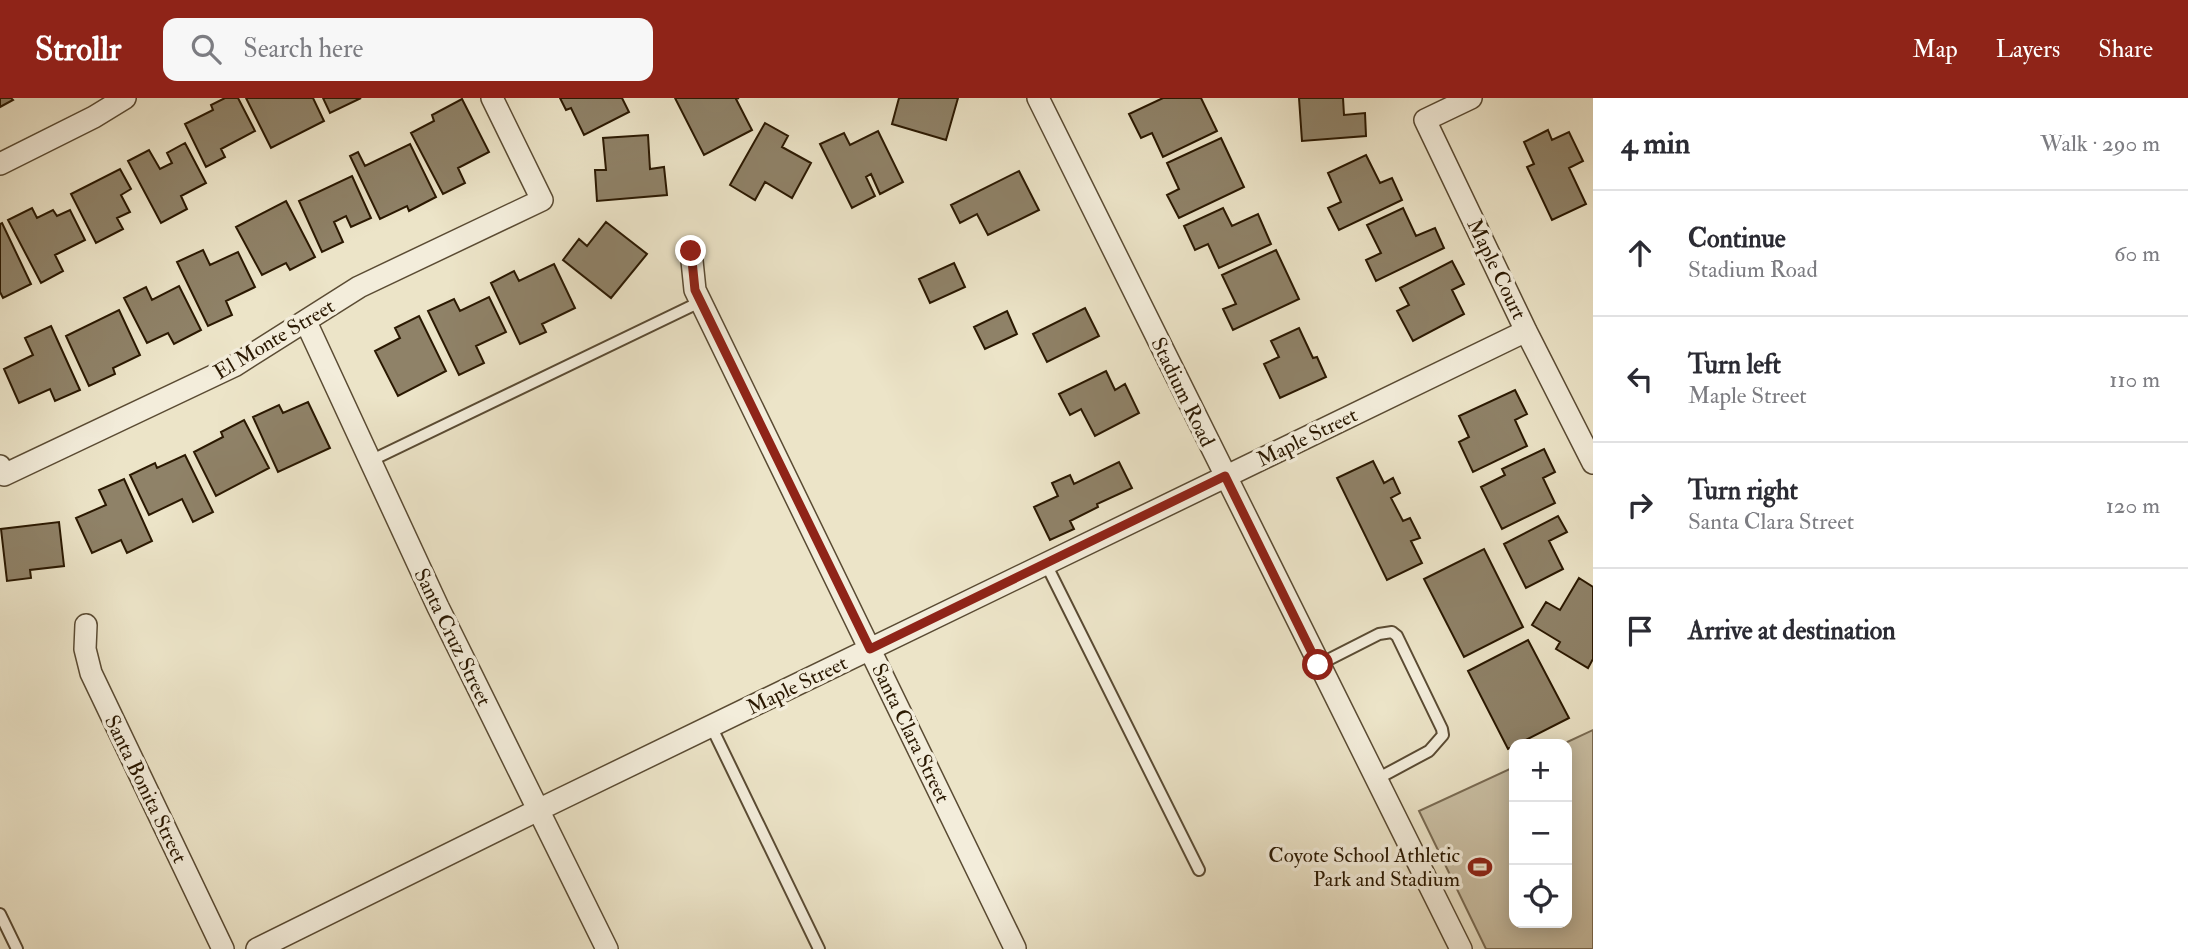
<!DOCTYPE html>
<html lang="en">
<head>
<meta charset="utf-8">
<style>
	:root { --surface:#fff; --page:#f7f7f7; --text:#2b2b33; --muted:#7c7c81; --line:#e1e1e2; --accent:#8f2418 }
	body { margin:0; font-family:"IM FELL Double Pica",serif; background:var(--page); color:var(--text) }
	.controls { position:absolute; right:21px; bottom:21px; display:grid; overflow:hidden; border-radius:14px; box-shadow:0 4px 18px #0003 }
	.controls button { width:63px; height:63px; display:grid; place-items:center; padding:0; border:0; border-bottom:2px solid var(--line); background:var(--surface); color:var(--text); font:35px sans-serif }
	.stop { position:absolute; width:21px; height:21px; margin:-16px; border:5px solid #8f2418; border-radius:50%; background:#fff }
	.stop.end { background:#8f2418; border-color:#fff; box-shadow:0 2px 7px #0008 }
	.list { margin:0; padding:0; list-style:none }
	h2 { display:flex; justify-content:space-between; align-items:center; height:91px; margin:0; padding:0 28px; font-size:30px }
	h2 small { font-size:23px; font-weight:400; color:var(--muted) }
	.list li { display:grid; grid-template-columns:46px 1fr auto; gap:21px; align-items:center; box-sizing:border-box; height:126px; padding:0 28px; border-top:2px solid var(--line) }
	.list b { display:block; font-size:26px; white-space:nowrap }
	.list p { margin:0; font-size:23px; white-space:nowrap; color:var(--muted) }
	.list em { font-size:23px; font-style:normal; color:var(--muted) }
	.icon { flex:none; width:38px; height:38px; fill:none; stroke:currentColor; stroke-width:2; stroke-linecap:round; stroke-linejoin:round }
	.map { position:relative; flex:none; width:1593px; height:851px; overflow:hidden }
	header { display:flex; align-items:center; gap:42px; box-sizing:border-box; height:98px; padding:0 35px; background:var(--accent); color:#fff }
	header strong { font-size:33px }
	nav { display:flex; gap:38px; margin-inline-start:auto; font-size:24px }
	.search { width:490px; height:63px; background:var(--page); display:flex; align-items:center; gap:18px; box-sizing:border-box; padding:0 24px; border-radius:14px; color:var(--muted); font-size:26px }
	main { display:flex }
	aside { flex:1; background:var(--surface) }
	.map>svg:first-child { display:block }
	.green { fill:#cbc1a6; stroke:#7a6c54; stroke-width:2 }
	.building { fill:#8f8268; stroke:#2a1801; stroke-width:2 }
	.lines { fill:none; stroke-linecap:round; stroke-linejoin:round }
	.service-casing { stroke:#5a4b33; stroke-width:14 }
	.minor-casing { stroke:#5a4b33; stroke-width:24 }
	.service { stroke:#f3eddb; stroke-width:10 }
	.minor { stroke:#f3eddb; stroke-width:21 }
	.route { stroke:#8f2418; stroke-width:9 }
	.labels { text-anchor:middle; stroke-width:7; stroke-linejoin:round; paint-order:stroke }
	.street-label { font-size:21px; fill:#2a1801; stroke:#f3eddb }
	.poi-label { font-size:21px; fill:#2a1801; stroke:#f3eddb; text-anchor:end }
</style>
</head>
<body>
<header>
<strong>Strollr</strong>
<div class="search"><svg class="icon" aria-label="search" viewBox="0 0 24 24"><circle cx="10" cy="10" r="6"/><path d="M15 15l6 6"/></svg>Search here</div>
<nav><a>Map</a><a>Layers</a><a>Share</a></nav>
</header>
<main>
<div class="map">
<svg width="1593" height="851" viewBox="0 0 1593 851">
	<rect width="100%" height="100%" fill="#ece4c8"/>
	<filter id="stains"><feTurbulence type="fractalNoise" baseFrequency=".00286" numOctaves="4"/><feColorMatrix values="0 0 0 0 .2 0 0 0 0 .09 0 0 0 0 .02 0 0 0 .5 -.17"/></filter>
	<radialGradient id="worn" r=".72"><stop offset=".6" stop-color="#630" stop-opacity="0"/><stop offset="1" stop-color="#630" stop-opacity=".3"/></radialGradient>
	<!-- green -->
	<path class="green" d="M1593,632v219h-107l-67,-138 95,-44v156h53v-179h-4z"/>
	<!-- building -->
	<path class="building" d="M0,0h11l2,2 -13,7z
		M225,0h13l17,33 -34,18 4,8 -19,10 -21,-43 28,-14 -2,-5z
		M246,0h67l11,23 -53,27z
		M323,0h38l-31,15z
		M560,0h62l7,14 -45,23 -13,-27 -5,2z
		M675,0h64l-3,1 16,31 -48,25z
		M899,0h59l-12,42 -54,-16z
		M1163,0h38l16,33 -54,26 -11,-24 -11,5 -12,-24z
		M1299,0h44l1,17 21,-2 1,23 -64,5z
		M462,1l27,53 -31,16 7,15 -22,11 -32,-61 23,-12 -2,-6z
		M765,25l23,13 -6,11 29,16 -19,35 -27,-16 -10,18 -25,-15z
		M1548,32l4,10 17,-8 14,29 -14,7 17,36 -34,16 -25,-53 7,-3 -10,-22z
		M878,33l25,51 -23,12 -9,-20 -5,3 9,19 -23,12 -32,-64 24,-11 6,12z
		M648,37l2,34 14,-2 3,28 -70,6 -2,-31h11l-3,-32z
		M1221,40l23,49 -65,31 -12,-23 12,-6 -12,-26z
		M185,45l21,40 -25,13 6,13 -26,14 -33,-62 21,-11 11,19 12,-6 -5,-10z
		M410,46l26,53 -27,14 -2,-5 -27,13 -30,-63 8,-4 7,14z
		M1366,57l14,28 12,-5 10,22 -63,30 -11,-22 13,-6 -13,-29z
		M120,71l11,20 -10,6 9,17 -13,6 6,11 -27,14 -25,-49z
		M1019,73l20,39 -51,25 -11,-21 -17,9 -9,-18z
		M352,78l19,42 -20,9 -5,-11 -12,6 9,20 -21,10 -23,-51z
		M286,103l29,56 -25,13 -4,-7 -24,12 -26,-48z
		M32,110l5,10 16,-8 4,6 13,-6 15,30 -30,15 8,16 -22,12 -33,-63z
		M1223,110l9,18 26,-12 13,30 -52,24 -11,-24 -13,6 -11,-24z
		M1403,110l13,28 19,-8 9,20 -68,33 -10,-21 15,-7 -14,-28z
		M606,124l41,32 -36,44 -48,-38 16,-21 8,7z
		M2,125l29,61 -28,14 -3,-6v-68z
		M203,152l7,15 28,-13 17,35 -29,14 6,14 -24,11 -31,-64z
		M1276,152l23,49 -66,31 -10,-21 13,-5 -14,-29z
		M1452,163l12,23 -12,6 12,24 -51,27 -16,-30 12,-6 -9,-17z
		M954,165l11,24 -35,16 -11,-24z
		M554,166l21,44 -33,16 4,8 -26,12 -29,-61 23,-12 5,10z
		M179,188l22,44 -27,14 -6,-11 -21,10 -23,-45 22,-11 6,13z
		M489,199l17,35 -30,14 8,17 -25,12 -31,-64 26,-12 6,12z
		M1085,210l14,28 -52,26 -14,-28z
		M119,212l21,45 -27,13 2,6 -26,12 -23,-50z
		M1007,213l10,23 -32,15 -11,-22z
		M419,218l27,55 -48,25 -23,-45 25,-13 -5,-10z
		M51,228l29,64 -25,11 -5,-12 -31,14 -15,-34 29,-14 -8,-17z
		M1299,230l14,30 4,-1 9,20 -46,21 -16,-34 15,-7 -8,-16z
		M1106,273l9,19 10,-6 14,29 -44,23 -14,-27 -11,6 -11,-21z
		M1515,292l12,24 -12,6 12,26 -54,26 -14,-30 10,-5 -10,-21z
		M308,304l22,46 -52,24 -25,-55 26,-12 4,8z
		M244,322l25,48 -53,28 -22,-44 29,-15 -2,-5z
		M1544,351l11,23 -12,6 12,25 -53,26 -21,-42 24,-12 -3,-6z
		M185,357l28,57 -20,10 -11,-23 -33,16 -19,-40 25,-12 2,5z
		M1373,363l11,22 9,-5 7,15 -9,5 12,23 7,-3 10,20 -9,3 11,22 -35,17 -50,-102z
		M1119,364l13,26 -35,16 1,3 -28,14 4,8 -24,11 -16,-33 24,-11 -6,-13 18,-8 4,9z
		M124,381l28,62 -25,12 -6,-13 -29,13 -16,-35 30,-13 -7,-15z
		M1558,418l9,16 -18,9 14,28 -37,19 -22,-44z
		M59,424l5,44 -34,4 1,8 -24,3 -6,-52z
		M1484,451l39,78 -59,30 -40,-78z
		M1579,480l14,9v72l-5,9 -32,-19 4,-7 -28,-17 14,-23 14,8z
		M1528,542l41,78 -61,31 -40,-78z"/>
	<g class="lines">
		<!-- service casing -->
		<g class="service-casing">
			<path id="service" d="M370,363l330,-159
				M1046,466l153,306
				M1318,567l61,-31 13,-2 5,4 45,93 1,6 -14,16 -54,29
				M711,628l108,223
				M0,816l17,35"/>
		</g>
		<!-- minor casing -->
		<g class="minor-casing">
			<path id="minor" d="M1038,0l423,851
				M1471,0l-46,22 101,211 67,132
				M0,66l94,-47 31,-19
				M691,153l4,39 320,658
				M306,224l132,285 169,342
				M0,368l4,9 230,-109 125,-79 183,-87 -50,-102
				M86,527l-1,24 6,24 132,276
				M257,851l281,-139 988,-479"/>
		</g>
		<!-- service -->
		<use href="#service" class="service"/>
		<!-- minor -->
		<use href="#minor" class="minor"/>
	</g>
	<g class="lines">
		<!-- route -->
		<path class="route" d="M691,153l4,39 175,359 355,-173 93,189"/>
	</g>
	<!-- icons -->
	<defs>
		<g id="stadium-bare" transform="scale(1.89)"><path d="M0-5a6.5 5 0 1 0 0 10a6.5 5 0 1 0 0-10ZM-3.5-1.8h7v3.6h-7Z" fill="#8f2418" stroke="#f3eddb" stroke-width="2.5" paint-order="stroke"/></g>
	</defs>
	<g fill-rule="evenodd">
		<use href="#stadium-bare" x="1480" y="769"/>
	</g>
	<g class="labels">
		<!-- street labels -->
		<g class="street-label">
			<text transform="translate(1497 171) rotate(64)" y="7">Maple Court</text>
			<text transform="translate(274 241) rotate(-31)" y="7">El Monte Street</text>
			<text transform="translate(1183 294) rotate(64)" y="7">Stadium Road</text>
			<text transform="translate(1307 339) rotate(-26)" y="7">Maple Street</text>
			<text transform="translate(453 539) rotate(64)" y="7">Santa Cruz Street</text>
			<text transform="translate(797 587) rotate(-26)" y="7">Maple Street</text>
			<text transform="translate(911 635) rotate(64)" y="7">Santa Clara Street</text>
			<text transform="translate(146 691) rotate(64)" y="7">Santa Bonita Street</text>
		</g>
		<!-- poi labels -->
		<g class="poi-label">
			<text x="1460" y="764">Coyote School Athletic<tspan x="1460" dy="24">Park and Stadium</tspan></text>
		</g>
	</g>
	<rect width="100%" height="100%" filter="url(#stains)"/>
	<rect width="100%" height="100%" fill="url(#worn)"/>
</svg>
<div class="controls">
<button>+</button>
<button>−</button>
<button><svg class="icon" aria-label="locate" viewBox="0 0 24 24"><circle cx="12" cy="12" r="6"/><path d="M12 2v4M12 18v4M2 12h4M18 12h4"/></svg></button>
</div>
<div class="stop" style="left:1318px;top:567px"></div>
<div class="stop end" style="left:691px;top:153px"></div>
</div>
<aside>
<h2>4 min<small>Walk · 290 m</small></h2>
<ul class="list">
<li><svg class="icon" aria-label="ahead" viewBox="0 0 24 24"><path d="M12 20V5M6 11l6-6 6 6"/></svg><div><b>Continue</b><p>Stadium Road</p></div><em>60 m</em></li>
<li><svg class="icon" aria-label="left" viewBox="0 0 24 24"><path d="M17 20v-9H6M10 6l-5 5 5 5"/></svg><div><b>Turn left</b><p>Maple Street</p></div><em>110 m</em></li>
<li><svg class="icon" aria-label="right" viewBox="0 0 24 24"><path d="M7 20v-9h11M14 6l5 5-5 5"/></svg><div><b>Turn right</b><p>Santa Clara Street</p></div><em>120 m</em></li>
<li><svg class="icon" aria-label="arrive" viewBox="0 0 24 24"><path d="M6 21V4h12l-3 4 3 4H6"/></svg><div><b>Arrive at destination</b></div></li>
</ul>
</aside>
</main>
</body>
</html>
